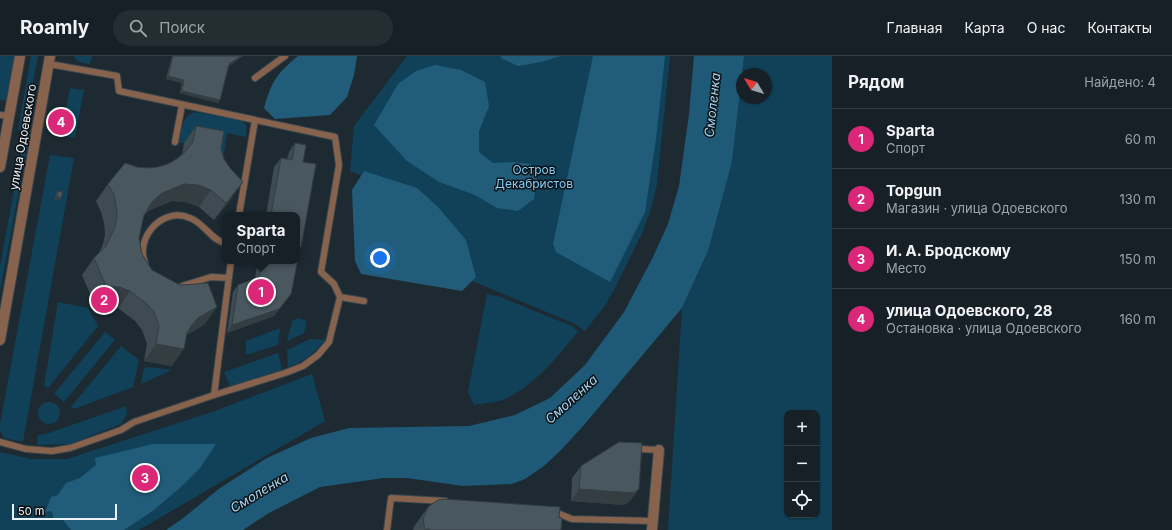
<!DOCTYPE html>
<html lang="ru">
<head>
<meta charset="utf-8">
<style>
	:root { --surface:#162026; --page:#232d32; --text:#f1f3f6; --muted:#9ea3a7; --line:#353e43; --accent:#db2777 }
	body { margin:0; font-family:Inter,sans-serif; background:var(--page); color:var(--text) }
	.controls { position:absolute; right:12px; bottom:12px; display:grid; overflow:hidden; border-radius:8px; box-shadow:0 1px 3px #0004 }
	.controls button { width:36px; height:36px; display:grid; place-items:center; padding:0; border:0; border-bottom:1px solid var(--line); background:var(--surface); color:var(--text); font:20px sans-serif }
	.compass { position:absolute; left:736px; top:12px; width:36px; height:36px; border-radius:50%; background:var(--surface); box-shadow:0 1px 3px #0004; rotate:308deg }
	.scale { position:absolute; left:12px; bottom:10px; width:105px; box-sizing:border-box; padding-left:4px; border:2px solid #eaf2f7; border-top:0; font-size:11px; line-height:14px; white-space:nowrap; color:#eaf2f7; -webkit-text-stroke:3px #0c1215; paint-order:stroke }
	.you { position:absolute; left:380px; top:202px; width:14px; height:14px; margin:-10px; border:3px solid #fff; border-radius:50%; background:#1a73e8; box-shadow:0 0 0 6px #1a73e833 }
	.badge { display:grid; place-items:center; width:26px; height:26px; border-radius:50%; background:var(--accent); color:#fff; font-size:13px; font-weight:700 }
	.pin { position:absolute; translate:-50% -50%; border:2px solid #fff; box-shadow:0 1px 4px #0006 }
	.popup { position:absolute; left:222px; top:156px; width:78px; height:52px; box-sizing:border-box; display:grid; place-content:center; border-radius:8px; background:var(--surface); filter:drop-shadow(0 1px 3px #0005); font-size:13px; white-space:nowrap; color:var(--muted) }
	.popup b { font-size:15px; color:var(--text) }
	.popup::after { content:''; position:absolute; left:50%; top:100%; margin-left:-8px; border:8px solid transparent; border-top-color:var(--surface) }
	.list { margin:0; padding:0; list-style:none }
	h2 { display:flex; justify-content:space-between; align-items:center; height:52px; margin:0; padding:0 16px; font-size:17px }
	h2 small { font-size:13px; font-weight:400; color:var(--muted) }
	.list li { display:grid; grid-template-columns:26px 1fr auto; gap:12px; align-items:center; box-sizing:border-box; height:60px; padding:0 16px; border-top:1px solid var(--line) }
	.list b { display:block; font-size:15px; white-space:nowrap }
	.list p { margin:0; font-size:13px; white-space:nowrap; color:var(--muted) }
	.list em { font-size:13px; font-style:normal; color:var(--muted) }
	.icon { flex:none; width:22px; height:22px; fill:none; stroke:currentColor; stroke-width:2; stroke-linecap:round; stroke-linejoin:round }
	.map { position:relative; flex:none; width:832px; height:474px; overflow:hidden }
	header { display:flex; align-items:center; gap:24px; box-sizing:border-box; height:56px; padding:0 20px; background:var(--surface); border-bottom:1px solid var(--line) }
	header strong { font-size:19px }
	nav { display:flex; gap:22px; margin-inline-start:auto; font-size:14px }
	.search { width:280px; height:36px; background:var(--page); display:flex; align-items:center; gap:10px; box-sizing:border-box; padding:0 14px; border-radius:22px; color:var(--muted); font-size:15px }
	main { display:flex }
	aside { flex:1; background:var(--surface) }
	.map>svg:first-child { display:block }
	.green { fill:#104159; fill-rule:evenodd }
	.forest { fill:#215d7a }
	.water { fill:#1e5a78 }
	.lines { fill:none; stroke-linecap:round; stroke-linejoin:round }
	.service-casing { stroke:#3a464e; stroke-width:8 }
	.minor-casing { stroke:#3a464e; stroke-width:12 }
	.tertiary-casing { stroke:#3a464e; stroke-width:12 }
	.service { stroke:#87624d; stroke-width:6 }
	.minor { stroke:#87624d; stroke-width:10 }
	.tertiary { stroke:#87624d; stroke-width:10 }
	.wall { fill:#3f4b52 }
	.shaded-wall { fill:#333d42 }
	.building { fill:#49575f; stroke:#333d42 }
	.labels { text-anchor:middle; stroke-width:3; stroke-linejoin:round; paint-order:stroke }
	.street-label { font-size:12px; fill:#eaf2f7; stroke:#0c1215 }
	.park-label { font-size:12px; fill:#82cef7; stroke:#0c1215 }
	.water-label { font-size:13px; font-style:italic; fill:#a5d5f1; stroke:#0c1215 }
</style>
</head>
<body>
<header>
<strong>Roamly</strong>
<div class="search"><svg class="icon" aria-label="search" viewBox="0 0 24 24"><circle cx="10" cy="10" r="6"/><path d="M15 15l6 6"/></svg>Поиск</div>
<nav><a>Главная</a><a>Карта</a><a>О нас</a><a>Контакты</a></nav>
</header>
<main>
<div class="map">
<svg width="832" height="474" viewBox="0 0 832 474">
	<rect width="100%" height="100%" fill="#1d2a32"/>
	<!-- green -->
	<path class="green" d="M0,0h14l-8,45 -6,-1z
		M31,0h7l-14,75 -6,-1z
		M74,0h18l-2,8c-6,-1 -15,-1 -16,-8z
		M407,0h263l-13,128 -6,25 -9,24 -28,57 -10,17 -19,24 -12,-8 -192,-80 -13,-65 -18,-7 4,-45z
		M744,0h88v474h-164l14,-222 26,-57 24,-89zM742,18h24v24h-24zM787,357h30v102h-30z
		M70,32l14,2 -9,48 -14,-3z
		M195,56l45,8 6,5v12l-19,-4 -5,33 11,28 -2,5 -7,-6 -40,-50h-5c2,-12 3,-27 16,-31z
		M23,86h5l-28,149v-25z
		M50,99l24,3 -51,284 -19,-4 -4,-8v-6z
		M487,238l14,3 73,30 4,5c-21,25 -43,53 -73,67 -9,4 -21,4 -31,6l-6,-13z
		M58,246l30,6 10,18 -50,62 -4,-2z
		M298,262l9,3 -3,12 -17,8 5,-20z
		M280,272l-2,17 -32,10v-14z
		M105,276l10,8 -51,62 -10,-8z
		M310,283l15,1c-12,14 -20,21 -37,27l-1,-17z
		M121,290l18,14 -6,27 -59,22 -3,-2z
		M278,297l4,17 -52,16 -6,-14z
		M148,311l24,3 -31,14 3,-16z
		M312,318l13,47 -186,109h-139v-78l31,7h36l148,-48z
		M38 357a11 11 0 1 1 22 0a11 11 0 1 1-22 0Z
		M126,350l1,8 -6,10 -51,20 -33,1 1,-10 8,-1z"/>
	<!-- forest -->
	<path class="forest" d="M298,0h59l-3,19 -7,22 -17,18 -55,4 -11,-11c8,-27 12,-34 34,-52z
		M501,0h60l-20,6 -23,4 -17,-8z
		M593,0h72l-9,83 -11,73 -35,70 -54,-30 -3,-8z
		M435,9l26,5 24,12 4,24 -10,25v21l14,11 21,-1 17,2 6,15 -3,20 -16,12 -21,-3 -22,-13 -36,-13 -32,-21 -33,-36 24,-41 18,-13z
		M364,115l53,17 21,19 28,33 10,37 -14,14 -101,-17 -6,-13 -3,-71z
		M153,388h63l-16,24 -18,18 -28,24 -30,20h-53l-8,-10 -10,-2 -1,-7 -7,1 6,-15 7,-2 8,-12 14,-5 16,-13 -1,-7z"/>
	<!-- water -->
	<path class="water" d="M694,0h50l-12,106 -24,89 -26,57 -98,117 -23,25 -17,16 -19,13 -13,5 -49,2 -56,-8h-23l-64,9 -51,26 -26,17h-77l16,-11 38,-31 47,-30 44,-20 38,-10 120,-2 46,-11 35,-17 35,-33 39,-53 28,-53 16,-35 11,-38 10,-72z"/>
	<g class="lines">
		<!-- service casing -->
		<g class="service-casing">
			<path id="service" d="M255,22l30,-22
				M0,59l9,1
				M175,86l7,-37
				M239,159l16,-95
				M145,207c-10,-26 18,-57 45,-45 14,5 21,22 35,25
				M182,230l29,-9 18,1
				M340,241l24,4
				M214,339l17,-134
				M0,386l26,7 26,2 18,-3 51,-18 13,-8 80,-27 71,-22 18,-7 15,-11 11,-13 11,-45 -6,-13 -13,-12 18,-107 -4,-28 -216,-46 -2,-15 -68,-12
				M640,393l19,1
				M552,455l20,8 80,2
				M387,474l4,-32 54,3"/>
		</g>
		<!-- minor casing -->
		<g class="minor-casing">
			<path id="minor" d="M652,474l7,-80"/>
		</g>
		<!-- tertiary casing -->
		<g class="tertiary-casing">
			<path id="tertiary" d="M0,111l20,-111
				M0,284l50,-284"/>
		</g>
		<!-- service -->
		<use href="#service" class="service"/>
		<!-- minor -->
		<use href="#minor" class="minor"/>
		<!-- tertiary -->
		<use href="#tertiary" class="tertiary"/>
	</g>
	<!-- wall -->
	<path class="wall" d="M172,0h71l-14,10 -11,37 -38,-10 2,-10 -16,-4z
		M196,70l25,23 10,50 -17,21 -15,-13 -13,-5 -14,-1 -22,9 -7,6 -4,22 3,16 10,16 53,54 -18,11 -15,31 -28,-5 3,-17 -5,-14 -7,-9 -17,-13 -10,-4 -14,-1 -12,-28 12,-17 5,-5 4,-9 2,-10 -1,-11 -3,-11 -5,-11 12,-17 29,-17 10,1 11,-1 10,-3 10,-6 4,-3 2,-12z
		M295,87l8,19 -2,85 -1,2 -9,45 -5,7 -12,15 -47,17 6,-41 5,-7 17,-7 3,-17h39v-46h-31l8,-48 7,-9 6,1 2,-7z
		M58,135l3,7 -1,2h-5l1,-7z
		M581,410l58,23 -9,12 -6,4 -53,-4 1,-23z
		M428,451l131,11 2,12h-148l2,-5z"/>
	<!-- shaded-wall -->
	<path class="shaded-wall" d="M241,0h2l-15,11 1,-3z
		M168,20l16,4 -2,3 -16,-4z
		M182,35l38,9 -2,3 -38,-10z
		M243,126l-12,17 -17,21 12,-17z
		M184,128l14,1 13,5 -12,17 -13,-5 -14,-1 -22,9 -10,9 12,-17 10,-9z
		M57,141l4,1 -1,2h-5z
		M297,190l4,1 -4,5z
		M106,230l14,1 10,4 -12,17 -10,-4 -14,-1z
		M291,238l-5,7 -12,15 -47,17 5,-8z
		M217,251l-12,17 -19,11 -7,8 12,-17 7,-8z
		M156,288l28,5 -12,17 -28,-5z
		M579,433h60l-9,12 -6,4 -53,-4z"/>
	<!-- building -->
	<path class="building" d="M173,0h68l-12,8 -9,36 -38,-9 2,-11 -16,-4z
		M196,70l28,5 -3,18 3,10 6,9 13,14 -17,21 -15,-13 -13,-5 -14,-1 -22,9 -10,9 -8,13 -5,23 3,16 10,16 26,14 5,1 25,-2 9,24 -19,11 -7,8 -4,7 -3,16 -28,-5 3,-18 -5,-14 -7,-8 -17,-13 -10,-4 -14,-1 -12,-28 12,-12 9,-19 2,-11 -1,-10 -2,-11 -6,-11 17,-21 12,4 10,1 11,-1 10,-3 10,-6 8,-7 7,-9z
		M295,87l11,2 -3,17 13,2 -15,83 -4,-1v-31h-26l10,-57 11,2z
		M58,135l5,1 -2,6 -4,-1z
		M297,192l3,1 -9,45 -12,15 -47,16 6,-40 21,-8 3,-16h35z
		M619,386l23,1 -3,46 -6,4 -54,-4 2,-23z
		M444,443l116,8 -1,11h3l-1,12h-132v-2l-4,2 -2,-11 5,-12 10,-7z"/>
	<g class="labels">
		<!-- street labels -->
		<g class="street-label">
			<text transform="translate(23 81) rotate(-80)" y="4">улица Одоевского</text>
		</g>
		<!-- park labels -->
		<g class="park-label">
			<text x="534" y="118">Остров<tspan x="534" dy="14">Декабристов</tspan></text>
		</g>
		<!-- water labels -->
		<g class="water-label">
			<text transform="translate(712 49) rotate(-84)" y="5">Смоленка</text>
			<text transform="translate(571 343) rotate(-42)" y="5">Смоленка</text>
			<text transform="translate(259 436) rotate(-31)" y="5">Смоленка</text>
		</g>
	</g>
</svg>
<div class="controls">
<button>+</button>
<button>−</button>
<button><svg class="icon" aria-label="locate" viewBox="0 0 24 24"><circle cx="12" cy="12" r="6"/><path d="M12 2v4M12 18v4M2 12h4M18 12h4"/></svg></button>
</div>
<svg class="compass" viewBox="-18 -18 36 36"><path d="M0-13l5 13h-10z" fill="#e53935"/><path d="M0 13l5-13h-10z" fill="#9ea3a7"/></svg>
<div class="scale">50 m</div>
<div class="you"></div>
<div class="pin badge" style="left:261px;top:236px">1</div>
<div class="popup"><b>Sparta</b>Спорт</div>
<div class="pin badge" style="left:104px;top:244px">2</div>
<div class="pin badge" style="left:145px;top:422px">3</div>
<div class="pin badge" style="left:61px;top:66px">4</div>
</div>
<aside>
<h2>Рядом<small>Найдено: 4</small></h2>
<ul class="list">
<li><span class="badge">1</span><div><b>Sparta</b><p>Спорт</p></div><em>60 m</em></li>
<li><span class="badge">2</span><div><b>Topgun</b><p>Магазин · улица Одоевского</p></div><em>130 m</em></li>
<li><span class="badge">3</span><div><b>И. А. Бродскому</b><p>Место</p></div><em>150 m</em></li>
<li><span class="badge">4</span><div><b>улица Одоевского, 28</b><p>Остановка · улица Одоевского</p></div><em>160 m</em></li>
</ul>
</aside>
</main>
</body>
</html>
